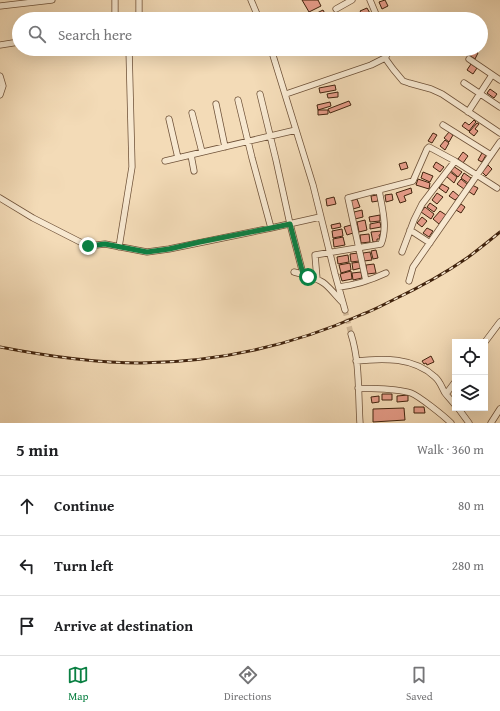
<!DOCTYPE html>
<html lang="en">
<head>
<meta charset="utf-8">
<style>
	:root { --surface:#fff; --page:#f6f6f6; --text:#202124; --muted:#757577; --line:#e0e0e0; --accent:#0b8043 }
	body { margin:0; font-family:"Gentium Book Plus",serif; background:var(--page); color:var(--text) }
	.controls { position:absolute; right:12px; bottom:12px; display:grid; overflow:hidden; border-radius:0px; box-shadow:0 4px 16px #0002 }
	.controls button { width:36px; height:36px; display:grid; place-items:center; padding:0; border:0; border-bottom:1px solid var(--line); background:var(--surface); color:var(--text); font:20px sans-serif }
	.stop { position:absolute; width:12px; height:12px; margin:-9px; border:3px solid #0b8043; border-radius:50%; background:#fff }
	.stop.end { background:#0b8043; border-color:#fff; box-shadow:0 1px 4px #0008 }
	.list { margin:0; padding:0; list-style:none }
	h2 { display:flex; justify-content:space-between; align-items:center; height:52px; margin:0; padding:0 16px; font-size:17px }
	h2 small { font-size:13px; font-weight:400; color:var(--muted) }
	.list li { display:grid; grid-template-columns:26px 1fr auto; gap:12px; align-items:center; box-sizing:border-box; height:60px; padding:0 16px; border-top:1px solid var(--line) }
	.list b { display:block; font-size:15px; white-space:nowrap }
	.list em { font-size:13px; font-style:normal; color:var(--muted) }
	.icon { flex:none; width:22px; height:22px; fill:none; stroke:currentColor; stroke-width:2; stroke-linecap:round; stroke-linejoin:round }
	.map { position:relative; flex:none; width:500px; height:423px; overflow:hidden }
	.search { position:absolute; background:var(--surface); box-shadow:0 4px 16px #0002; left:12px; right:12px; top:12px; height:44px; display:flex; align-items:center; gap:10px; box-sizing:border-box; padding:0 14px; border-radius:22px; color:var(--muted); font-size:15px }
	.sheet { height:232px; background:var(--surface) }
	nav { display:flex; justify-content:space-around; align-items:center; box-sizing:border-box; height:56px; border-top:1px solid var(--line); background:var(--surface); font-size:11px; color:var(--muted) }
	nav a { display:grid; justify-items:center; gap:2px }
	nav .on { color:var(--accent) }
	.map>svg:first-child { display:block }
	.building { fill:#e69c89; stroke:#41230d }
	.lines { fill:none; stroke-linecap:round; stroke-linejoin:round }
	.minor-tunnel { stroke:#cfb695; stroke-width:5.5; stroke-dasharray:5.5 3; stroke-linecap:butt }
	.minor-casing { stroke:#6e5138; stroke-width:7 }
	.minor { stroke:#f7e8d0; stroke-width:5.5 }
	.rail-casing { stroke:#41230d; stroke-width:3 }
	.rail { stroke:#f7e8d0; stroke-width:1.5; stroke-dasharray:4.5; stroke-linecap:butt }
	.route { stroke:#0b8043; stroke-width:5 }
</style>
</head>
<body>
<div class="map">
<svg width="500" height="423" viewBox="0 0 500 423">
	<rect width="100%" height="100%" fill="#f3dbb7"/>
	<filter id="stains"><feTurbulence type="fractalNoise" baseFrequency=".005" numOctaves="4"/><feColorMatrix values="0 0 0 0 .2 0 0 0 0 .09 0 0 0 0 .02 0 0 0 .5 -.17"/></filter>
	<radialGradient id="worn" r=".72"><stop offset=".6" stop-color="#630" stop-opacity="0"/><stop offset="1" stop-color="#630" stop-opacity=".3"/></radialGradient>
	<!-- building -->
	<path class="building" d="M302,0h16l3,6 -12,6z
		M385,0l3,6 -6,3 -3,-7z
		M367,8l4,7 -6,4 -5,-8z
		M323,10l5,9h-16l-1,-3z
		M337,12l3,7h-11l-1,-2z
		M473,49l5,4 -3,6 -6,-4z
		M471,64l6,4 -4,6 -6,-4z
		M335,85l1,5 -16,3 -1,-5z
		M490,89l7,5 -3,4 -7,-5z
		M338,92v5l-10,1 -1,-4z
		M349,101l2,4 -21,8 -2,-4z
		M330,102l1,4 -13,4 -1,-5z
		M318,110h10v4l-10,1z
		M474,120l2,2 -7,9 -7,-5 3,-4 4,3z
		M477,123l2,1 -4,5 3,2 -4,5 -5,-4z
		M449,132l4,3 -4,7 -5,-4z
		M433,133l4,2 -5,8 -4,-2z
		M445,140l4,3 -4,7 -5,-4z
		M463,152l5,4 -5,7 -5,-4z
		M482,153l4,2 -4,7 -4,-2z
		M406,162l2,6 -7,2 -2,-6z
		M436,162l8,5 -4,5 -7,-5z
		M488,165l4,4 -6,7 -4,-4z
		M453,166l9,6 -4,5 -8,-7z
		M449,171l8,6 -3,6 -8,-7z
		M423,172l10,4 -3,6 -9,-4z
		M464,173l7,5 -3,5 -7,-5z
		M418,179l12,4 -1,6 -13,-4z
		M461,179l6,5 -3,5 -7,-5z
		M442,184l7,4 -3,5 -7,-5z
		M472,185l6,3 -4,7 -6,-4z
		M411,188l1,5 -8,3 2,5 -6,2 -4,-10z
		M453,191l6,5 -4,4 -6,-4z
		M437,193l6,4 -6,7 -5,-4z
		M392,194l1,6 -7,2 -1,-7z
		M377,195l1,6 -6,1 -1,-6z
		M334,197l2,7 -9,2 -1,-7z
		M357,199l3,8 -7,2 -3,-8z
		M430,203l7,5 -3,4 -7,-5z
		M461,204l4,3 -4,6 -5,-3z
		M425,207l9,7 -3,5 -10,-7z
		M362,210l1,7 -8,2 -1,-7z
		M440,211l6,4 -7,9 -6,-5z
		M380,215v6l-10,1 -1,-5z
		M422,217l5,4 -5,6 -5,-4z
		M365,220l2,10 -8,2 -2,-10z
		M380,222l1,5 -11,2v-5z
		M340,223l1,4 -9,2 -1,-4z
		M351,225l2,8 -6,2 -3,-8z
		M427,228l6,3 -4,6 -6,-4z
		M342,229l1,7 -10,2 -1,-7z
		M381,231v3l-2,1 1,4h-3v3h-4l-2,-10z
		M369,234l1,8 -9,1 -1,-8z
		M343,237l2,8 -11,2 -1,-8z
		M376,250l2,8 -5,1 -2,-8z
		M370,252l2,8 -8,1 -1,-8z
		M358,253l1,8 -8,1 -1,-8z
		M348,255l1,7 -11,2 -1,-7z
		M360,262l1,6 -8,2 -1,-7z
		M350,263l1,7 -10,3 -2,-8z
		M374,264l2,9 -9,1 -1,-9z
		M351,271l1,8 -10,2 -2,-7z
		M361,272l1,6 -9,2 -1,-7z
		M431,356l3,6 -7,3 -1,-2 -2,1 -2,-3z
		M382,394h10v6h-10z
		M408,395v6l-11,1v-6z
		M379,396v6l-7,1 -1,-6z
		M414,407h10l1,6h-11z
		M404,408l1,12 -32,2v-13z"/>
	<g class="lines">
		<!-- minor-tunnel -->
		<path class="minor-tunnel" d="M345,310l6,24"/>
		<!-- minor casing -->
		<g class="minor-casing">
			<path id="minor" d="M115,0v19
				M251,0l8,19
				M370,0l8,19
				M0,6l52,-6
				M336,9l16,-9
				M139,19v-19
				M371,19l6,-2
				M0,45l19,-3
				M271,49l42,136 22,89 10,36
				M385,58l8,11 10,12 6,2 22,6 11,5 58,39
				M469,59l31,21
				M0,76l3,10 -3,9
				M464,83l36,24
				M260,94l16,66 14,64 13,50
				M286,94l85,-29 14,-7 3,-5v-4
				M238,100l14,58 19,70
				M216,104l9,43
				M468,112l24,-37
				M192,113l10,39
				M169,119l9,39
				M443,125l48,30
				M191,155l3,16
				M165,161l131,-31
				M0,198l33,20 55,28 17,-2 42,8 22,-3 102,-21 49,-11
				M410,230l20,13
				M119,247l13,-80 -3,-118
				M402,252l12,-32 8,-16 33,-43
				M294,272c8,2 24,6 31,12 6,5 12,13 18,19
				M317,279l-2,-24 66,-11c7,-17 1,-36 -2,-54
				M366,281l-18,-83 65,-17 14,-32 2,-2 26,14 42,27
				M409,281l4,-14 87,-125
				M339,287c17,-2 32,-7 47,-14
				M351,334c9,28 7,60 9,89
				M485,342l15,-20
				M356,361c27,-3 58,-4 79,16 5,4 7,11 10,16 3,4 7,8 10,12
				M358,388c16,1 37,0 53,5 8,3 33,23 40,30
				M446,394l9,-12
				M458,408l11,15
				M491,423l9,-14"/>
		</g>
		<!-- minor -->
		<use href="#minor" class="minor"/>
		<!-- rail casing -->
		<g class="rail-casing">
			<path id="rail" d="M0,347c46,9 94,16 141,16 76,-1 153,-18 222,-49 11,-4 20,-9 30,-14 25,-12 51,-26 74,-42 11,-8 22,-17 33,-26"/>
		</g>
		<!-- rail -->
		<use href="#rail" class="rail"/>
	</g>
	<g class="lines">
		<!-- route -->
		<path class="route" d="M88,246l17,-2 42,8 22,-3 31,-7 71,-14 19,-4 13,50 5,3"/>
	</g>
	<rect width="100%" height="100%" filter="url(#stains)"/>
	<rect width="100%" height="100%" fill="url(#worn)"/>
</svg>
<div class="controls">
<button><svg class="icon" aria-label="locate" viewBox="0 0 24 24"><circle cx="12" cy="12" r="6"/><path d="M12 2v4M12 18v4M2 12h4M18 12h4"/></svg></button>
<button><svg class="icon" aria-label="layers" viewBox="0 0 24 24"><path d="M12 4l9 5-9 5-9-5zM3 14l9 5 9-5"/></svg></button>
</div>
<div class="stop" style="left:308px;top:277px"></div>
<div class="stop end" style="left:88px;top:246px"></div>
<div class="search"><svg class="icon" aria-label="search" viewBox="0 0 24 24"><circle cx="10" cy="10" r="6"/><path d="M15 15l6 6"/></svg>Search here</div>
</div>
<section class="sheet">
<h2>5 min<small>Walk · 360 m</small></h2>
<ul class="list">
<li><svg class="icon" aria-label="ahead" viewBox="0 0 24 24"><path d="M12 20V5M6 11l6-6 6 6"/></svg><div><b>Continue</b></div><em>80 m</em></li>
<li><svg class="icon" aria-label="left" viewBox="0 0 24 24"><path d="M17 20v-9H6M10 6l-5 5 5 5"/></svg><div><b>Turn left</b></div><em>280 m</em></li>
<li><svg class="icon" aria-label="arrive" viewBox="0 0 24 24"><path d="M6 21V4h12l-3 4 3 4H6"/></svg><div><b>Arrive at destination</b></div></li>
</ul>
</section>
<nav>
<a class="on"><svg class="icon" aria-label="map" viewBox="0 0 24 24"><path d="M3 6l6-2 6 2 6-2v14l-6 2-6-2-6 2zM9 4v14M15 6v14"/></svg>Map</a>
<a><svg class="icon" aria-label="directions" viewBox="0 0 24 24"><path d="M12 3l9 9-9 9-9-9zM9 14v-3h6M13 9l2 2-2 2"/></svg>Directions</a>
<a><svg class="icon" aria-label="saved" viewBox="0 0 24 24"><path d="M7 4h10v16l-5-4-5 4z"/></svg>Saved</a>
</nav>
</body>
</html>
